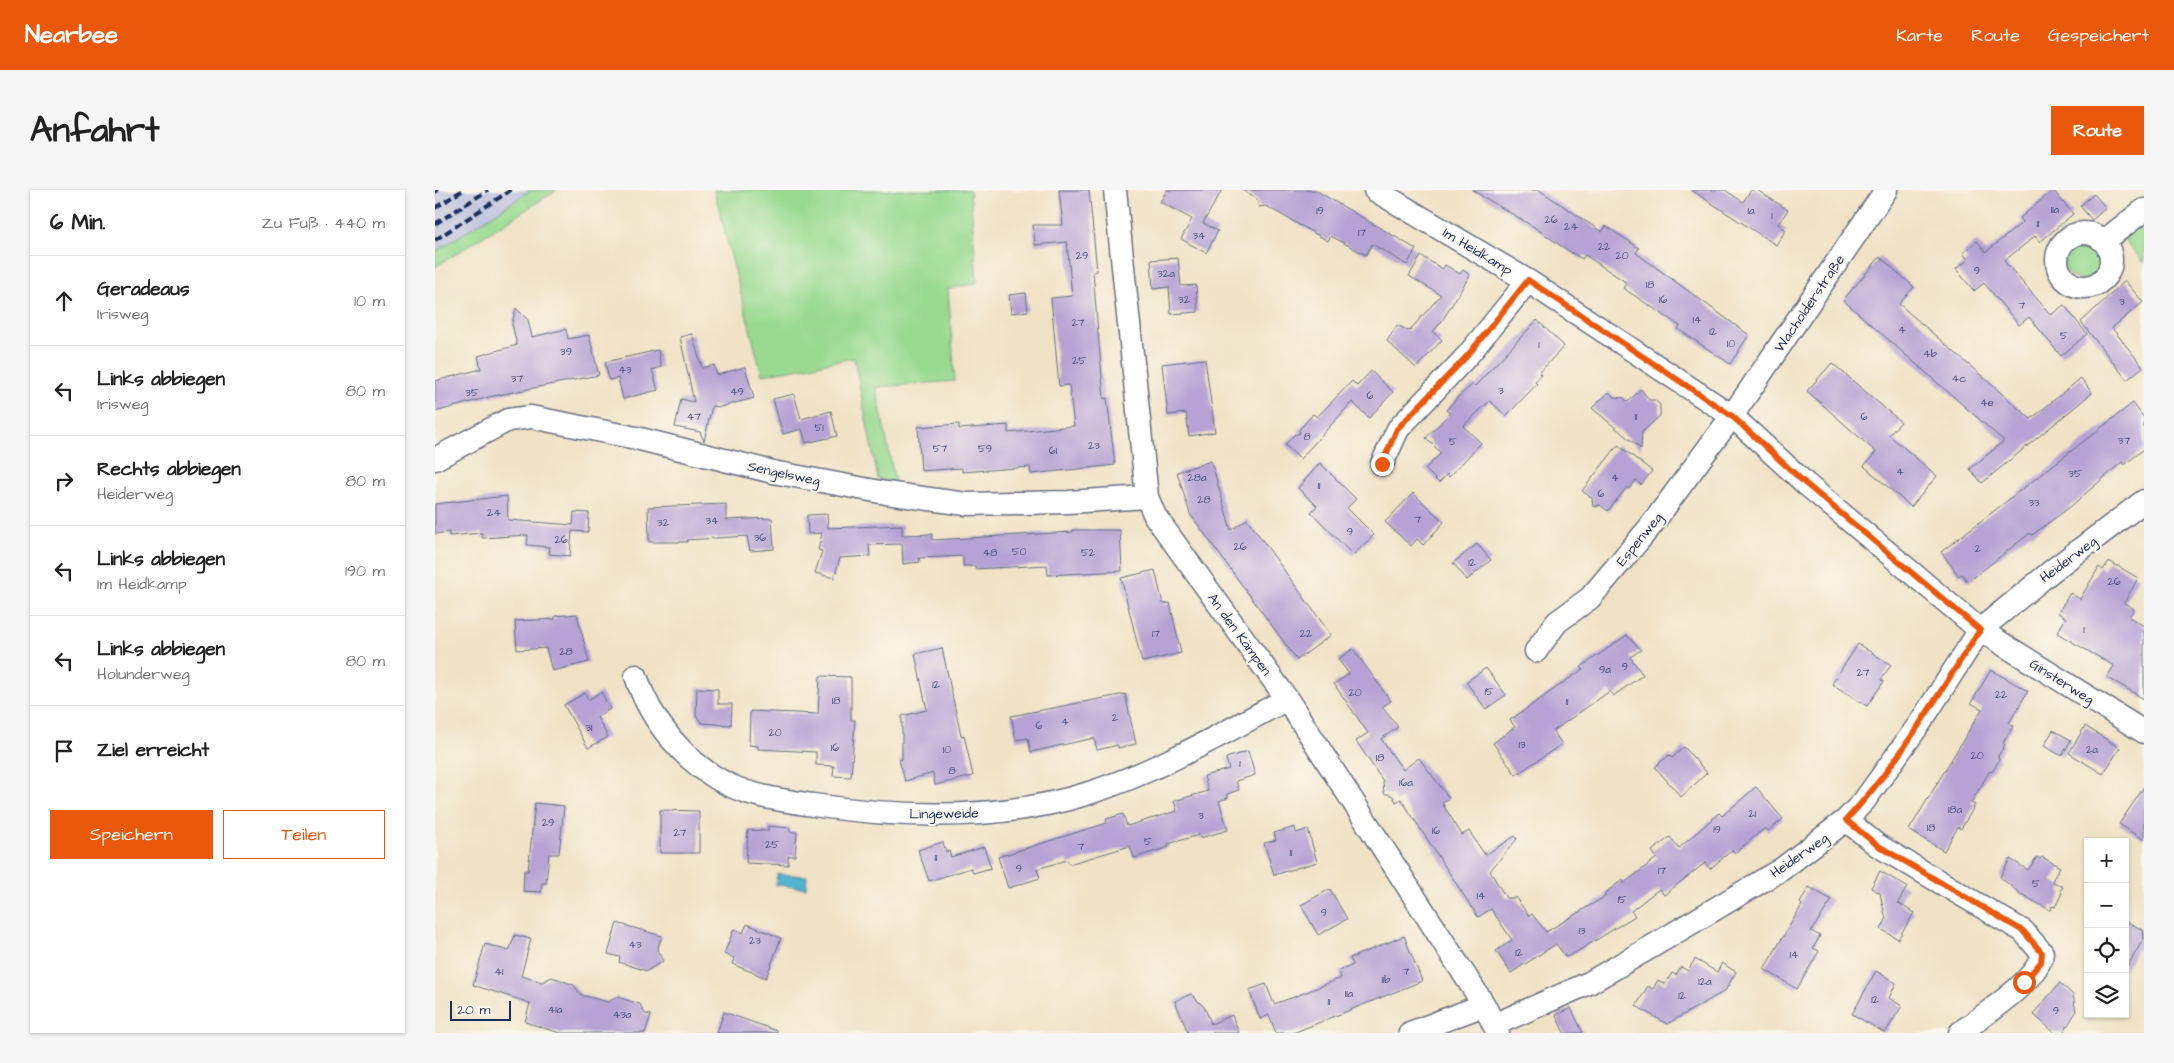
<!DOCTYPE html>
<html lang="de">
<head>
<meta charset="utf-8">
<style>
	:root { --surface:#fff; --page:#f6f6f6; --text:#222; --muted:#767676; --line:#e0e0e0; --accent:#ea580c }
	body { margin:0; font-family:"Architects Daughter",sans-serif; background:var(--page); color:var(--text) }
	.controls { position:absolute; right:15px; bottom:15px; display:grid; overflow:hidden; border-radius:0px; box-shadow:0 1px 4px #0004 }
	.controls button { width:45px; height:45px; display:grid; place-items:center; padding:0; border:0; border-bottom:1px solid var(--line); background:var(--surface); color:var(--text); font:25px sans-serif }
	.scale { position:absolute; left:15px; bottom:12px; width:61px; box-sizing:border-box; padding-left:5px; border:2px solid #1b2f5e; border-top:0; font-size:14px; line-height:18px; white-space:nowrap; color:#1b2f5e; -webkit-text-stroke:4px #fbf7ec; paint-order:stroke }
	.stop { position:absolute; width:15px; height:15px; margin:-11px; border:4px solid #ea580c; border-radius:50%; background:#fff }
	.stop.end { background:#ea580c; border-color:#fff; box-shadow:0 1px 5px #0008 }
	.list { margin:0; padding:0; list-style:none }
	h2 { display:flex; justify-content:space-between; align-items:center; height:65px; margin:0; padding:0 20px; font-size:21px }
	h2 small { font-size:16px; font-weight:400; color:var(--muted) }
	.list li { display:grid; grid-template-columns:32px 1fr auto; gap:15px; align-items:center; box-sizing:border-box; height:90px; padding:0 20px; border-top:1px solid var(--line) }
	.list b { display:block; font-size:19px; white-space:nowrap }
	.list p { margin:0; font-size:16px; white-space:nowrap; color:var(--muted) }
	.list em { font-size:16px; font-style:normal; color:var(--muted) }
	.actions { display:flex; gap:10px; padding:15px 20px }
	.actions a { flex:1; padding:11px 0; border:1px solid var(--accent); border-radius:0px; text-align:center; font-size:18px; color:var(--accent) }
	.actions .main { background:var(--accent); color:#fff }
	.icon { flex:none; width:28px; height:28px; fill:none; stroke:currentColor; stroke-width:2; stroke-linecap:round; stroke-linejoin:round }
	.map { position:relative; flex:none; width:1709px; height:843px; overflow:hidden; border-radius:0px }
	header { display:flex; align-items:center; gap:30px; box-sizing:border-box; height:70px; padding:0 25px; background:var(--accent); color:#fff }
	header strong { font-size:24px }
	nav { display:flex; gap:28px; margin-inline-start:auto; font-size:18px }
	.intro { display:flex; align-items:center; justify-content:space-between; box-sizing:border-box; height:120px; padding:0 30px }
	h1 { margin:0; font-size:35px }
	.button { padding:12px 22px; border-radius:0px; background:var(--accent); color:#fff; font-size:18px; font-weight:700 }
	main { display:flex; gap:30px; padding:0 30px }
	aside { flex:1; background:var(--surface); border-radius:0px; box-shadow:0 1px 4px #0004 }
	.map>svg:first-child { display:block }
	.industrial { fill:#bec3de }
	.green { fill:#99da90; stroke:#5a8477 }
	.water { fill:#4fb4ce; stroke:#357296 }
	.building { fill:#b6a2d4 }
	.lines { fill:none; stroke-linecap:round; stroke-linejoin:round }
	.street-casing { stroke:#666e82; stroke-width:25 }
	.street { stroke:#fff; stroke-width:22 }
	.rail { stroke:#1b2f5e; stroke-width:4; stroke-dasharray:8 4; stroke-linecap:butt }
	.route { stroke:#ea580c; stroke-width:6 }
	.labels { text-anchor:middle; stroke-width:4; stroke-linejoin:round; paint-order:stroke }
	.number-label { font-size:11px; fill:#424c7c }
	.street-label { font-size:14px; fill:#1b2f5e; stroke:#fbf7ec }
</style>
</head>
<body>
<header>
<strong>Nearbee</strong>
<nav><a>Karte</a><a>Route</a><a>Gespeichert</a></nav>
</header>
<div class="intro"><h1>Anfahrt</h1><a class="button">Route</a></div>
<main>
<aside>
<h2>6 Min.<small>Zu Fuß · 440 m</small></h2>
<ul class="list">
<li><svg class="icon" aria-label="ahead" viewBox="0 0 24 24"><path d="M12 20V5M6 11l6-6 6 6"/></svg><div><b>Geradeaus</b><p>Irisweg</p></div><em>10 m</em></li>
<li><svg class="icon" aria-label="left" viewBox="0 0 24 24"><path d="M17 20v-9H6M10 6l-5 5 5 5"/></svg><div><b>Links abbiegen</b><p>Irisweg</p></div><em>80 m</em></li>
<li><svg class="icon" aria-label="right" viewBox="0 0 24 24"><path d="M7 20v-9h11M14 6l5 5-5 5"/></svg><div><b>Rechts abbiegen</b><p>Heiderweg</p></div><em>80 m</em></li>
<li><svg class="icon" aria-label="left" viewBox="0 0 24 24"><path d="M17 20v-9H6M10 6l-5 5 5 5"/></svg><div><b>Links abbiegen</b><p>Im Heidkamp</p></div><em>190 m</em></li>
<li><svg class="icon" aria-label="left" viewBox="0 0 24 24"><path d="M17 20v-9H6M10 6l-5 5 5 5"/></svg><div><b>Links abbiegen</b><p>Holunderweg</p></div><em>80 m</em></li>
<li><svg class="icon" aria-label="arrive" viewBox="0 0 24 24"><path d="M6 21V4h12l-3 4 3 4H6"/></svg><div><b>Ziel erreicht</b></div></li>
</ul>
<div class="actions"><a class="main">Speichern</a><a>Teilen</a></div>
</aside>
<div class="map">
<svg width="1709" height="843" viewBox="0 0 1709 843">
	<rect width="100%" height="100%" fill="#fbf7ec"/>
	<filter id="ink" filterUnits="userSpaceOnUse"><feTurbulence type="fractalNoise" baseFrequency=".02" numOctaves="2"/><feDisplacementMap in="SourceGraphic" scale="10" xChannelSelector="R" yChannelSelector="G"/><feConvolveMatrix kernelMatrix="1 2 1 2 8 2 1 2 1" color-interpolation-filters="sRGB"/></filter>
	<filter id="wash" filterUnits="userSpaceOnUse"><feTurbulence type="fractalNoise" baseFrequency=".0096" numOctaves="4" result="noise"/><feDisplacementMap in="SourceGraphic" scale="20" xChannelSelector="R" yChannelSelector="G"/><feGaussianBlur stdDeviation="1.12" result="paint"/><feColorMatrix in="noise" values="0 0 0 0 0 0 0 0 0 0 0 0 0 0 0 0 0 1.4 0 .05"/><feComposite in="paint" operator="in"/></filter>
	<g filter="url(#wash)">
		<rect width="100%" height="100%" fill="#f0e2c5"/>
		<!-- industrial -->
		<path class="industrial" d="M0,0h96l-96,62z"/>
		<!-- green -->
		<path class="green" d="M96,0h26l-122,77v-15z
			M279,0h256l7,93 -29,6 7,92 -79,6 19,95 -17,-3 -24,-121 -92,17z
			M1709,27v46l-25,-30z
			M1628 70a20 20 0 1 1 40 0a20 20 0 1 1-40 0Z"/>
		<!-- water -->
		<path class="water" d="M342,684l30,2 -1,12 -30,-3z"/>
		<g id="blocks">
			<!-- building -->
			<path class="building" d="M624,0h30l8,81 -4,1 5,61 6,66 3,-1 8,67 -84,9 -1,-7 -68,5v-4l-41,3 -3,-44 41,-3v5l49,-4v8l66,-7 -5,-41 -10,1 -8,-88 21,-2 -5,-54 -32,3 -2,-20h30z
				M732,0h55l-19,33 15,8 -12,22 -25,-14 11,-20 -32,-17z
				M807,0h73l101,59 -9,16 -35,-21 -6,11 -35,-19 -3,5 -62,-35 -7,1 -2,-7z
				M1037,0h67l63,42 4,-6 33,22 -3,5 113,82 -19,29 -52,-35 2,-3 -57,-38 4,-5 -42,-28 -3,4 -15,-9 -33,-23z
				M1256,0h34l18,12 8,-12h6l31,20 -10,14 8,6 -10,15z
				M1618,0l20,24 -33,28 -5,-6 -31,25 47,54 13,-10 23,29 -26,22 -32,-39 -10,8 -35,-42 -10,8 -18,-22 12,-9 -5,-7 14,-12 9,11 37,-30 -3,-4z
				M1659,4l12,14 -14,12 -12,-14z
				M986,66l22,13 2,-4 15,9 3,-4 7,5 -28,46 -9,11 9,8 -26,28 -29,-27 10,-16 12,6 32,-36 -32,-19z
				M1445,67l34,30 -15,17 132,115 50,-41 11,15 -110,90 -12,-14 34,-28 -161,-141z
				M743,68l3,28 15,-1 2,27 -27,2 -2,-27 -16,2 -2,-29z
				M1690,91l18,21 -31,26 31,39 -16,13 -46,-58z
				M591,103l2,18 -17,2 -2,-18z
				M81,118l12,12 4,17 34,-8 2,10 21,-4 10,40 -106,21 -58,16v-31l46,-12 -3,-13 39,-11 -5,-21z
				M1102,130l27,26 -25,27 2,2 -6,7 2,2 -31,32 -16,-15 -27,25 18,17 -32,34 -2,-3 -8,9 -14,-14 16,-16 -15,-15 24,-25 -4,-3 13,-14 14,-12 2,2z
				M257,144l10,34 12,-3 3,10 28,-8 9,31 -34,9 -8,-1 -8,35 -4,-9 -25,-5 6,-28 13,3 -14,-65z
				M223,160l3,17 -9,3 6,20 -35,9 -5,-21 -9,2 -4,-18z
				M770,169l10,73 -26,4 -3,-23 -18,2 -6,-51z
				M1397,173l69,59 -12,13 48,41 -26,31 -47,-41 12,-14 -69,-61z
				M936,181l22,21 -24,26 -17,-16 -52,57 -15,-14 9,-10 6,-2 -1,-3 14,-16 4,3 35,-36 5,5z
				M1206,199l8,11h6l5,5v11l-18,16 -1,17 -49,-41 17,-16 5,5 10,1 4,4z
				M359,204l7,25 30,-8 6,25 -31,7 -4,-14 -19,5 -10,-35z
				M1698,213l11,15v31l-20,16 -2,-3 -52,45 -38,28 -2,-2 -62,49 -6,-8 -3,2 -18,-24z
				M1183,255l34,26 -11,14 -5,-5 -7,9 -2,-2 -19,24 -8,-6 -7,2 -1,-9 -10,-7z
				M776,271l20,69 16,-11 84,116 -34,25 -107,-146 -13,-42z
				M885,273l36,36 -9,9 27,27 -21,20 -42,-43 6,-6 -19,-18z
				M978,303l31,29 -21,23 -6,-6 -6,7 -26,-24z
				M72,306l1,24 65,5 1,-13 15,1 -1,19 -16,-1 -2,25 -21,-2 1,-7 -23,-2 1,-10 -46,3v-5l-33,3v-4l-14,2v-30z
				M291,314v16l46,-2 2,31 -24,2 -3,-15 -60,4v2h-38l-1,-35z
				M392,324l1,14 74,-3v10l30,-1v6l141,-8v-2h47l2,41 -74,4 -1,-10 -72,4v-3h-12v-10l-44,2 1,4 -17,2 -1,-20 -33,1 1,11 -30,2 -6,20 -19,-5 7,-22 -4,-1 4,-17 -14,1 -1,-19z
				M1042,354l14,16 -24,20 -14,-17z
				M1674,371l29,17 -14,25 10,6 -5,8 15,9v73l-37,-22 7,-11 -57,-33 9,-15 -8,-5 12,-20 10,6 19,-32 4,3z
				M720,380l8,34 7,-1 11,50 -39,9 -21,-84z
				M142,424l12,48 -37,9 -6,-23 -29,2 -2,-29 40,-2v-3z
				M1192,445l14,15 -11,7 13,18 -30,21 -3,-5 -57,40 9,13 -46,31 -23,-32 22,-16 -5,-7 73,-51 -2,-2z
				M1423,454l33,21 -10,15 3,1 -17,25 -35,-22z
				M507,458l19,88 3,-1 9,41 -38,9 -2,-12 -28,8 -6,-21 3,-1v-43l25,-6 -12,-56z
				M918,459l38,52 -9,6 16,20 -17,12 22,31 16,-12 30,40 -7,5 20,32 7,-4 16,24 30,-19 2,3 -27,32 16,27h10l13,18 3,-2 14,18 60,-36 -2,-2 18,-14 2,3 33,-25 -5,-7 18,-14 9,11 40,-35 3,3 34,-29 27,32 -15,12 -3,-3 -30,25 -3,-3 -22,19 -5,-6 -41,32 -5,-6 -28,22 4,5 -60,37 -9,4 -10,-13 -45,29 -15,-22 16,-11 -21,-31 -13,8 -77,-118 -5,3 -3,-6 -9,-3 -1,-12 -27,-40 12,-8 -34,-49 15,-10 -11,-15z
				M1051,478l20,27 -20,14 -20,-27z
				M1556,480l37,21 -19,32 4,3 -10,17 2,2 -7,11 1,4 -6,11 -4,1 -18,31 4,2 -14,24 -3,-2 -14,24 -35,-21 73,-121 -11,-6z
				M385,486l31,1v43h4l-4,57 -18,-1 1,-10 -18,-1v-13l-58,-3v-3l-9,-1 1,-34 68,3z
				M262,498l21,1v15h14l-1,21 -29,-2 -6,-7z
				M166,502l9,17 -13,8 11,20 -20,11 -24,-43 21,-12 3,7z
				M690,504l11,50 -18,4v-3l-21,5 -3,-12 -63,14 -3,-14 -12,2 -5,-24z
				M1650,536l35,22 -17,26 -34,-21z
				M1618,540l18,10 -9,16 -18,-10z
				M1249,557l23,26 -26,24 -26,-30 14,-12 3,3z
				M813,561l7,24 -19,6 3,9 -12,4 1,4 -9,3 9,29 -28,8 -1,-3 -31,9 1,3 -35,11 -4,-12 -61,18 -2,-4 -30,9 3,9 -32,10 -10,-31 109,-34 -1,-4 17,-5 4,12 50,-15 -3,-10 34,-10 -4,-15 25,-7 -3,-11z
				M1709,597v53l-25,-16z
				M100,613l29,3 -5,48h-10l-3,29h-4l-1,9 -18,-1 1,-20h4z
				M225,620l39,1v42h-39z
				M333,636l22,2v4h7l-2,24h-7v9l-42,-2 2,-33 20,1z
				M860,637l1,6 12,-4 9,33 -43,13 -10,-32 12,-3 -2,-7z
				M508,652l3,10 3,-1 2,6 33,-10 7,21 -18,5 -2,-5 -42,13 -11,-31z
				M1602,667l3,2 2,-2 18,10 -8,14 11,6 -3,4 2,2 -7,14 -3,-1 -2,4 -31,-17 -19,-16 10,-18 18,11z
				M1445,681l27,16 -9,16 16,10 -16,26 -17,-10 5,-9 -6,-27 -9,-5z
				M1374,697l23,13 -21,31 9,5 -7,12 6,3 -22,38 -33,-20 38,-64 -2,-2z
				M895,699l17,30 -29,16 -17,-30z
				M1690,731l18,9 1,8 -19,32z
				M182,733l45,13 -5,14 6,11 -16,10 -28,-9 1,-5 -12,-3z
				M312,734l34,14 -15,40 -34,-14 2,-6 -10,-4 10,-25 9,4z
				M80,745l16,4 -10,37 21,6 10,-5 22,8 6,9 5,2 23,6 9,-5 23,7 5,10 6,1 -6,18h-85l-35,-11 5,-19 -57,-18 12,-41 24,7z
				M969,746l18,45 -129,52h-17l-7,-18 -9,4 -11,-29 17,-6 8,20 20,-7 47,-19 -2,-7 14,-6 -3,-7z
				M1260,769l22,13 5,-9 14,9 -11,19 -58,33 -31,-18 12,-20 5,3 5,-9 7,4 7,-11 4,2 5,-8 7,4z
				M1441,781l20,12 -7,15 13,8 -17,27 -33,-19z
				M1625,793l13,12 3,17 -13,21h-8l-22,-19z
				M756,804l14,14 6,16 21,-9 7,18h-51l-13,-32z
				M1136,818l4,8 8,17h-19l-8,-18z
				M289,822l53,19v2h-60z"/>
		</g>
	</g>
	<g filter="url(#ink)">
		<use href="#blocks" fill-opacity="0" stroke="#666e82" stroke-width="1"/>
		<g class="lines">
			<!-- street casing -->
			<g class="street-casing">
				<path id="street" d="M680,0l32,307 8,19 132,183 197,306 14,28
					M940,0l153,91 204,135 74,68 174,146 164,102
					M1622 70a27 27 0 1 1 54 0a27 27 0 1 1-54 0Z
					M1669,51l40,-31
					M0,269l73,-39 23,-3 105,21 137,34 113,21 80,11 102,-2 79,-5
					M947,274l16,-35 70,-74 60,-74
					M1101,461l21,-29 33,-24 60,-71 82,-111 154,-226
					M201,486c14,45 50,88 93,109 25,12 57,16 84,20 89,13 186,16 273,-11 70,-22 136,-60 201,-95
					M1411,630l31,25 146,86 19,22c-3,28 -60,62 -82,80
					M1059,835l95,-42 62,-36 131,-78 64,-49 18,-19 56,-78 60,-93 73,-60 91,-69
					M975,843l74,-28"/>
			</g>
			<!-- street -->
			<use href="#street" class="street"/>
			<!-- rail -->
			<path class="rail" d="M0,2l3,-2
				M0,18l28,-18
				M0,34l53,-34
				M0,50l76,-50"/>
		</g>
	</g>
	<g class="lines" filter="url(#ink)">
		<!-- route -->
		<path class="route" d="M947,274l15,-35 71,-74 60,-75 204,136 74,68 174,146c-42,64 -81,134 -134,190l31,25 146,86 19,22 -1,9 -17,20"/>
	</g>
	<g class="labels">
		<!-- number labels -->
		<g class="number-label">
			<text x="1620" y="23">11a</text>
			<text x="885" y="24">19</text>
			<text x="1316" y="24">1a</text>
			<text x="1337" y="29">1</text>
			<text x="1116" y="33">26</text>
			<text x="1603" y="37">11</text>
			<text x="1136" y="40">24</text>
			<text x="927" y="46">17</text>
			<text x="764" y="49">34</text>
			<text x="1169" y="60">22</text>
			<text x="647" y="69">29</text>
			<text x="1187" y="69">20</text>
			<text x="1542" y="84">9</text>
			<text x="731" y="87">32a</text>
			<text x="1215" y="98">18</text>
			<text x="749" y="113">32</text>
			<text x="1228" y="113">16</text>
			<text x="1687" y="115">3</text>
			<text x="1587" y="119">7</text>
			<text x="1262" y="133">14</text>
			<text x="643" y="136">27</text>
			<text x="1467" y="143">4</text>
			<text x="1278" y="145">12</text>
			<text x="1629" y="149">5</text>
			<text x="1296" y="157">10</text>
			<text x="1104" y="158">1</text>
			<text x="131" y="165">39</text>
			<text x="1495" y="167">4b</text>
			<text x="644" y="174">25</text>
			<text x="190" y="183">43</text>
			<text x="82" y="192">37</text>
			<text x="1524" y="192">4c</text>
			<text x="1066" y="204">3</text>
			<text x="302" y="205">49</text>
			<text x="37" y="206">35</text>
			<text x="935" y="209">6</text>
			<text x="1552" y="216">4e</text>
			<text x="259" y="230">47</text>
			<text x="1201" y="230">11</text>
			<text x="1429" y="230">6</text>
			<text x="384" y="241">51</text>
			<text x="872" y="250">8</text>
			<text x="1689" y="254">37</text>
			<text x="1018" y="255">5</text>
			<text x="659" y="259">23</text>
			<text x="505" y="262">57</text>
			<text x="550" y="262">59</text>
			<text x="618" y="264">61</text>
			<text x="1465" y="285">4</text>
			<text x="1640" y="287">35</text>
			<text x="762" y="291">28a</text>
			<text x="1180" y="291">4</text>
			<text x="884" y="299">11</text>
			<text x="1166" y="307">6</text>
			<text x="769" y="313">28</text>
			<text x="1599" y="316">33</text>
			<text x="59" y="326">24</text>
			<text x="983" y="333">7</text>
			<text x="277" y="334">34</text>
			<text x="228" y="336">32</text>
			<text x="915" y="345">9</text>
			<text x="325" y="351">36</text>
			<text x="126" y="353">26</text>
			<text x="805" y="360">26</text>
			<text x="1543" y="362">2</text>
			<text x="584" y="365">50</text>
			<text x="555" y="366">48</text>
			<text x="653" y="366">52</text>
			<text x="1037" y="376">12</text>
			<text x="1679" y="395">26</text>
			<text x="1649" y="443">1</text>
			<text x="721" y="447">17</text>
			<text x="871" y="447">22</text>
			<text x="131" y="465">28</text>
			<text x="1190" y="480">9</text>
			<text x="1170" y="483">9a</text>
			<text x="1428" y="486">27</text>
			<text x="501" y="498">12</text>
			<text x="1054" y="505">15</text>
			<text x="920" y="506">20</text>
			<text x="1566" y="508">22</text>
			<text x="401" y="514">18</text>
			<text x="1132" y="515">11</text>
			<text x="680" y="531">2</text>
			<text x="630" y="535">4</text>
			<text x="604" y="539">6</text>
			<text x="154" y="541">31</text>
			<text x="340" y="546">20</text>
			<text x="1087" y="558">13</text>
			<text x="400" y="561">16</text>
			<text x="512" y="563">10</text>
			<text x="1657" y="563">2a</text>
			<text x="1542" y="569">20</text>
			<text x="945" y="571">18</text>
			<text x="805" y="577">1</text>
			<text x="517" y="584">8</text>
			<text x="971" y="596">16a</text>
			<text x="1520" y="623">18a</text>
			<text x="1317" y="627">21</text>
			<text x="766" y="629">3</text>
			<text x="113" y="636">29</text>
			<text x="1496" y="641">18</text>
			<text x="1282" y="643">19</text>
			<text x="1001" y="644">16</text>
			<text x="245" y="646">27</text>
			<text x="713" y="655">5</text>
			<text x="337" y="658">25</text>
			<text x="646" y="660">7</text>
			<text x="856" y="666">11</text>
			<text x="501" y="671">11</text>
			<text x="584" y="682">9</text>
			<text x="1227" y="684">17</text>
			<text x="1601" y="697">5</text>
			<text x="1046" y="709">14</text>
			<text x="1187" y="713">15</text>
			<text x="889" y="726">9</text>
			<text x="1147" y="744">13</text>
			<text x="320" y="754">23</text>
			<text x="200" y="758">43</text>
			<text x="1084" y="766">12</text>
			<text x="1359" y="768">14</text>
			<text x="64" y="785">41</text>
			<text x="971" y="785">7</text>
			<text x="951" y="793">11b</text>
			<text x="1270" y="795">12a</text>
			<text x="914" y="807">11a</text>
			<text x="1247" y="809">12</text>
			<text x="1440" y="813">12</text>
			<text x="894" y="815">11</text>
			<text x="120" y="823">41a</text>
			<text x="1621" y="824">9</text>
			<text x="187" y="828">43a</text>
		</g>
		<!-- street labels -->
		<g class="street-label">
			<text transform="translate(1043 61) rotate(31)" y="5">Im Heidkamp</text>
			<text transform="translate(1374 113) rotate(-56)" y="5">Wacholderstraße</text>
			<text transform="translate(349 283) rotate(12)" y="5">Sengelsweg</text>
			<text transform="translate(1204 349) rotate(-51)" y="5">Espenweg</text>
			<text transform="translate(1633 369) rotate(-37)" y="5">Heiderweg</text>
			<text transform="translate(805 444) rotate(54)" y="5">An den Kämpen</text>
			<text transform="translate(1627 491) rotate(32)" y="5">Ginsterweg</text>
			<text transform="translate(509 623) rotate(-1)" y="5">Lingeweide</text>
			<text transform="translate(1364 665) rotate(-35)" y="5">Heiderweg</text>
		</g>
	</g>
</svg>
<div class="controls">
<button>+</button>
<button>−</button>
<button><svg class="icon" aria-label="locate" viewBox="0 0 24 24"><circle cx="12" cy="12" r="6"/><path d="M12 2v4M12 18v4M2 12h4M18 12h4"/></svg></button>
<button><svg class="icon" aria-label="layers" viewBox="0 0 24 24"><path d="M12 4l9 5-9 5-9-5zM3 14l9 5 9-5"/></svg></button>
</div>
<div class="scale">20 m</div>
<div class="stop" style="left:1589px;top:792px"></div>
<div class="stop end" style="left:947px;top:274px"></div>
</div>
</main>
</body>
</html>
